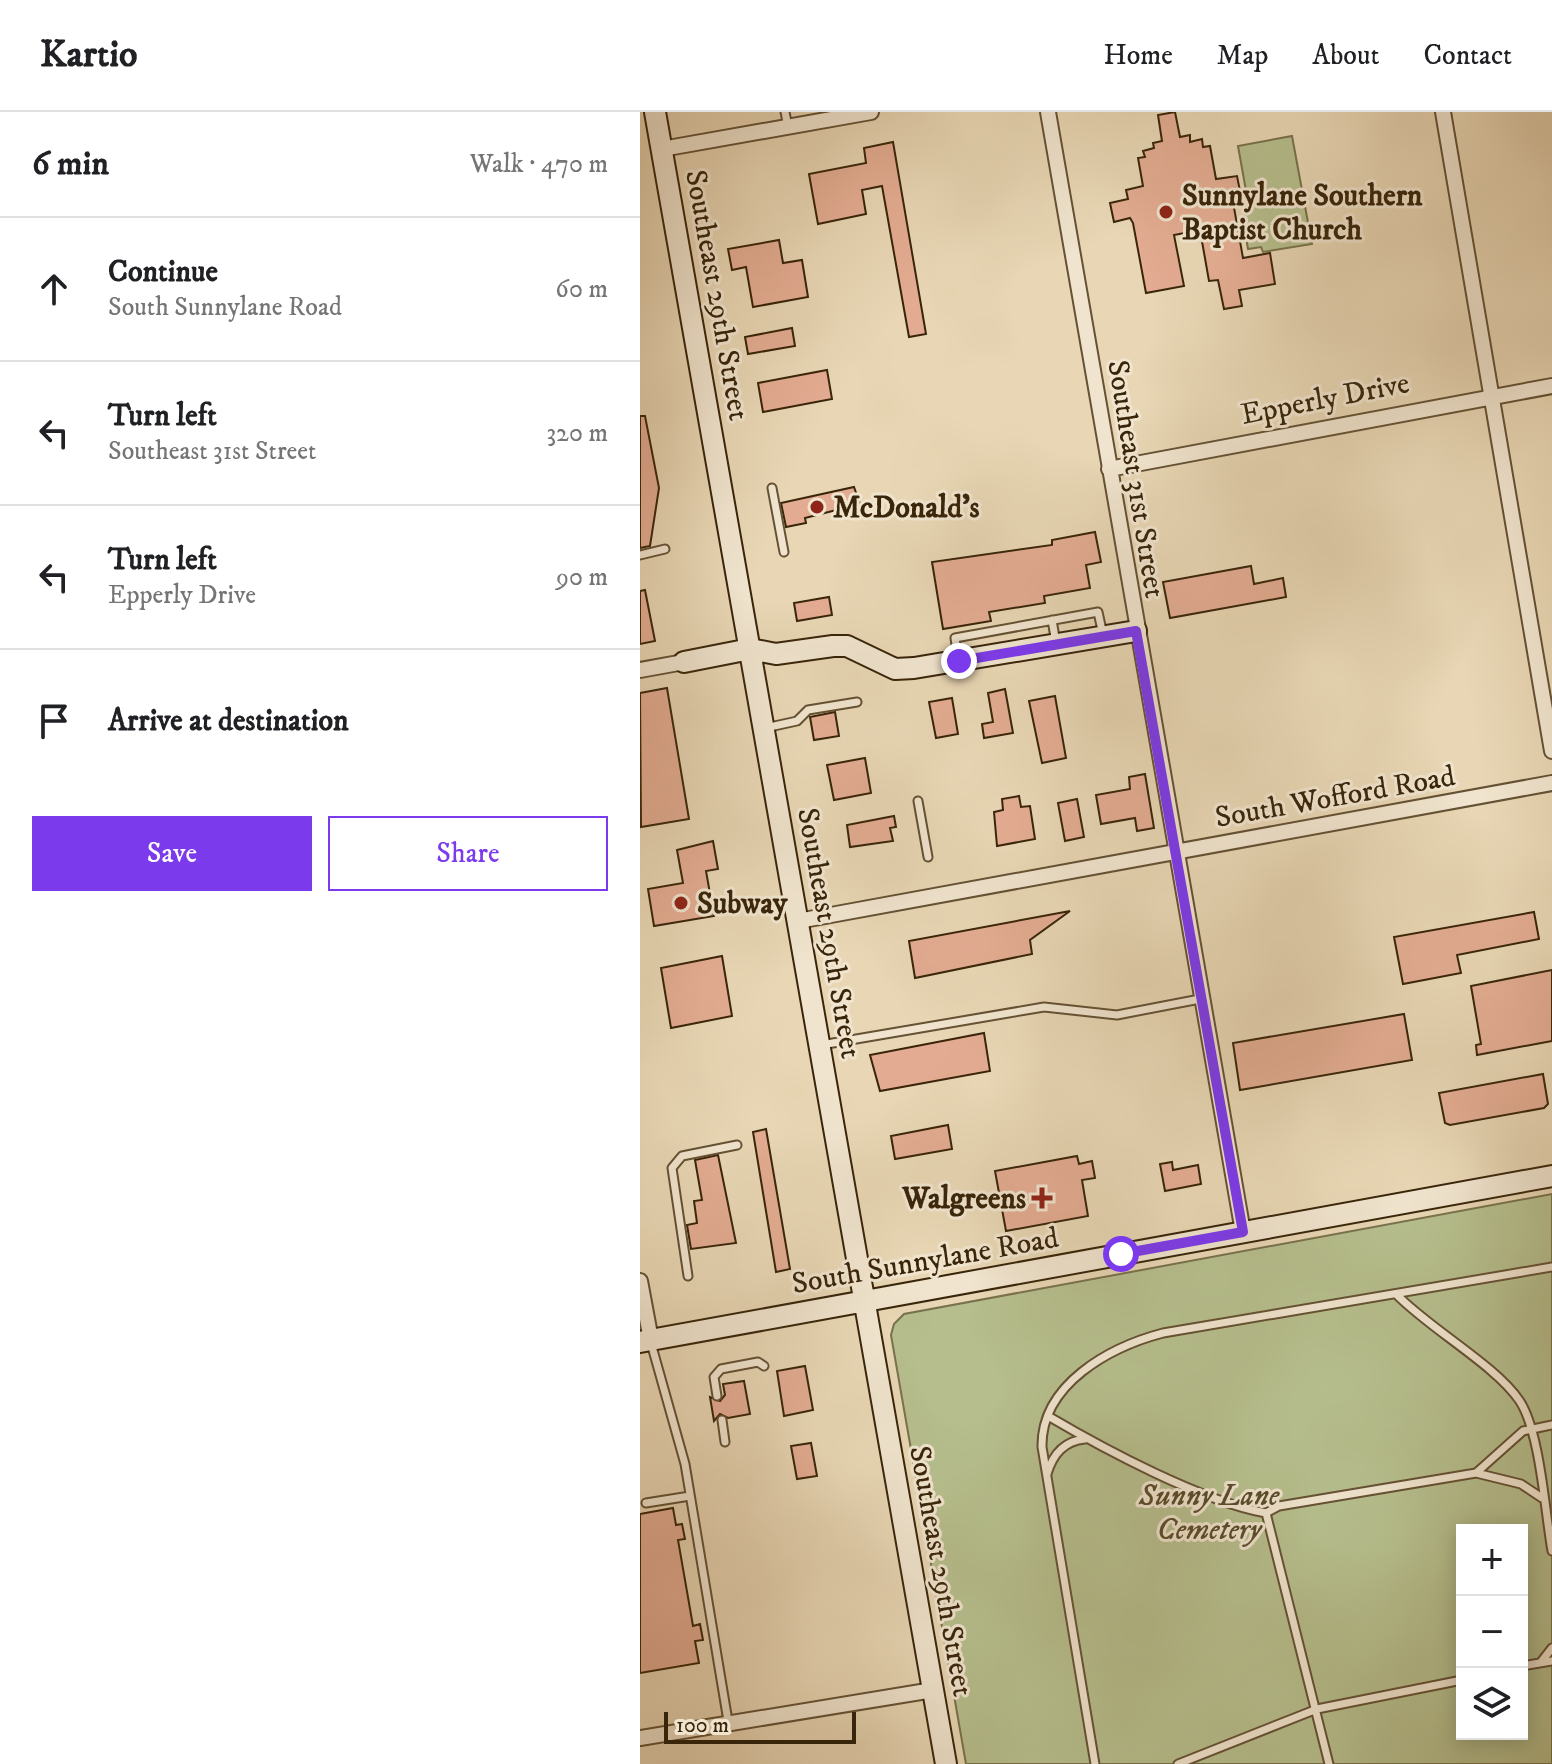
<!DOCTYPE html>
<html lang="en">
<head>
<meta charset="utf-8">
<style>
	:root { --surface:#fff; --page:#f6f6f6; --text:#202124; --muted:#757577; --line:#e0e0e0; --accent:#7c3aed }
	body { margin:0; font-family:"IM FELL DW Pica",serif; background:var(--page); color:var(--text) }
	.controls { position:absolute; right:24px; bottom:24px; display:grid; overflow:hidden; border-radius:0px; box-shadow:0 4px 20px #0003 }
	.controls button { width:72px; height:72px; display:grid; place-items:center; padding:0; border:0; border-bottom:2px solid var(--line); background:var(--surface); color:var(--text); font:40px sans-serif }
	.scale { position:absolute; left:24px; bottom:20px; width:192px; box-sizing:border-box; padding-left:8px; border:4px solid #39250a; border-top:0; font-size:22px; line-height:28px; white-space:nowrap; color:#39250a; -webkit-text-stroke:6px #f0e4ce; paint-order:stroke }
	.stop { position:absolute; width:24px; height:24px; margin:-18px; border:6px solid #7c3aed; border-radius:50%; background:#fff }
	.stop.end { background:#7c3aed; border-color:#fff; box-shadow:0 2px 8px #0008 }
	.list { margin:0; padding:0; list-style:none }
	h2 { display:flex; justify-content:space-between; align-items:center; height:104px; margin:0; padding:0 32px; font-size:34px }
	h2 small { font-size:26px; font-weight:400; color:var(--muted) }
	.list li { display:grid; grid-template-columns:52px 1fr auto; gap:24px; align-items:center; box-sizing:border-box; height:144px; padding:0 32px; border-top:2px solid var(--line) }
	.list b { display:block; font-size:30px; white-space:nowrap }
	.list p { margin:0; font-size:26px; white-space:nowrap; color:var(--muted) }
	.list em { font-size:26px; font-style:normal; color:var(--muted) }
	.actions { display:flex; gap:16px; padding:24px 32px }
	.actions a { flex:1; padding:18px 0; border:2px solid var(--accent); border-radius:0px; text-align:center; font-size:28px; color:var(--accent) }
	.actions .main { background:var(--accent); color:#fff }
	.icon { flex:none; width:44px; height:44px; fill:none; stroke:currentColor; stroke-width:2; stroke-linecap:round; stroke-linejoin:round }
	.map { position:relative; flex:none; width:912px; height:1652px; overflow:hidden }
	header { display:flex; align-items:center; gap:48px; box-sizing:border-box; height:112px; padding:0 40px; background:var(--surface); border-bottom:2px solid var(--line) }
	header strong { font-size:38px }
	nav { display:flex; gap:44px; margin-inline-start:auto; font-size:28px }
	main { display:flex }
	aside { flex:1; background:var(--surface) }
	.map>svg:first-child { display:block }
	.green { fill:#b6be8d; stroke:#78724c; stroke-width:2; fill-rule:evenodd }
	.building { fill:#e3ac92; stroke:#39250a; stroke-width:2 }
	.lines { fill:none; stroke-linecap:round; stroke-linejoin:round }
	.lane-casing { stroke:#655134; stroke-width:11 }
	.street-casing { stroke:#655134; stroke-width:18 }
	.secondary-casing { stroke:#39250a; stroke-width:24 }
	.lane { stroke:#f0e4ce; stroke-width:7 }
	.street { stroke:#f0e4ce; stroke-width:14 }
	.secondary { stroke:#f0e4ce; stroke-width:20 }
	.route { stroke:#7c3aed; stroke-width:10 }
	.poi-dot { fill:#8f2418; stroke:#f0e4ce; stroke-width:3 }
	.labels { text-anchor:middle; stroke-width:6; stroke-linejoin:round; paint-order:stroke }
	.poi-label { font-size:30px; font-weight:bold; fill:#39250a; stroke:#f0e4ce; text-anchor:start }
	.street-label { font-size:30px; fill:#39250a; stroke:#f0e4ce }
	.park-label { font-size:30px; font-style:italic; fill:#584b2b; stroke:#f0e4ce }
</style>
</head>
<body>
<header>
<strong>Kartio</strong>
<nav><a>Home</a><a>Map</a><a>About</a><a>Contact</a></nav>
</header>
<main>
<aside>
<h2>6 min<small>Walk · 470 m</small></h2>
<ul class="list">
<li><svg class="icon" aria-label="ahead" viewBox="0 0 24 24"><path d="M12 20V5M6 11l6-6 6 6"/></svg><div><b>Continue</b><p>South Sunnylane Road</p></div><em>60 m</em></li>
<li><svg class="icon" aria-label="left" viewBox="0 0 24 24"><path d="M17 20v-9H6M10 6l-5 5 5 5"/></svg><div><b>Turn left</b><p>Southeast 31st Street</p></div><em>320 m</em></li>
<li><svg class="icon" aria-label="left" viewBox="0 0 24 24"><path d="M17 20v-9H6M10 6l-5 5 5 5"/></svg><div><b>Turn left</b><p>Epperly Drive</p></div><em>90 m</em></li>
<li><svg class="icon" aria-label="arrive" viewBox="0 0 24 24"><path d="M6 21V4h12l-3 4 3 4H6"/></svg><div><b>Arrive at destination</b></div></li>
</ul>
<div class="actions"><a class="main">Save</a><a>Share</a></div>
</aside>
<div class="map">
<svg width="912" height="1652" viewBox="0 0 912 1652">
	<rect width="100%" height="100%" fill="#e8d6b4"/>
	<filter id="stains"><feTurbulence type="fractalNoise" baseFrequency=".0025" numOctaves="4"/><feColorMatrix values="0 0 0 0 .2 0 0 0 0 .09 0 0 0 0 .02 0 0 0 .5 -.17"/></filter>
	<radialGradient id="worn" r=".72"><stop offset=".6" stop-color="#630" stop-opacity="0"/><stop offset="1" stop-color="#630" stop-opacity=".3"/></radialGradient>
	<!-- green -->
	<path class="green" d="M652,24l20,108 -49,8 -2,-5 -13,2 -5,-29 5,-18 -10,-56z
		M912,1082v570h-586l-75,-429 3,-11 10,-10zM822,1418h60v204h-60z"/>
	<!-- building -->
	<path class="building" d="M535,0l5,25 10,-2v7l12,-3 1,8 7,-1 6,33 21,-3 5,25 -9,1 10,56 27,-5 5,31 -36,6 3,16 -18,3 -6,-29 -9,1 -9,-51 -26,5 10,51 -38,7 -13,-70 -3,-5 -16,4 -4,-19 18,-4 -2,-9 17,-4 -5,-28 7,-1 -2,-6 11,-3 -1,-5 9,-2 -4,-26z
		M253,30l33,192 -17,3 -27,-151 -20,4 4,24 -48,10 -9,-50 57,-11 -2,-15z
		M139,128l4,23 19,-3 6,37 -55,10 -7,-40 -14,3 -4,-21z
		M152,216l3,18 -47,8 -3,-17z
		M187,258l5,29 -69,13 -5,-29z
		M0,304h5l14,72 -9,58 -10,2z
		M214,375l6,17 -55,14 1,5 -20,4 -5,-24z
		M455,420l6,30 -15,3 4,23 -46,8 1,7 -56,9 2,9 -48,8 -11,-67 120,-17v-5z
		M611,454l3,18 29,-6 3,19 -116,21 -7,-36z
		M5,478l10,51 -15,3v-53z
		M189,485l3,18 -35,6 -3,-18z
		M27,576l22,131 -48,8 -1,-134z
		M365,577l8,44 -29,5 -2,-14 11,-2 -5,-29z
		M415,584l11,62 -24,5 -13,-62z
		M312,586l6,36 -22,4 -7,-36z
		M195,600l4,24 -25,4 -4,-23z
		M225,646l6,35 -37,7 -7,-35z
		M505,662l9,54 -17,3 -2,-13 -34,6 -5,-29 34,-6 -1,-12z
		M379,684l2,11 9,-1 5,33 -38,7 -3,-34 9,-2 -1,-11z
		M437,687l7,38 -19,4 -7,-38z
		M254,704l2,11 -6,1 3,13 -43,6 -3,-22z
		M73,729l5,28 -12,2 8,45 -60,10 -6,-37 35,-6 -6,-33z
		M430,799l-40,29 2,14 -117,24 -6,-37z
		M894,800l5,27 -82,16 4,18 -58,11 -9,-47z
		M82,844l10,60 -61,12 -10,-60z
		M912,858v71l-75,14 -1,-10 5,-1 -10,-58z
		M764,902l8,46 -172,30 -7,-47z
		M344,921l6,38 -110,20 -10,-36z
		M903,962l5,30 -4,4 -94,17 -5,-2 -6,-30z
		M308,1013l4,24 -57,10 -4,-23z
		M126,1017l24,140 -14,3 -23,-140z
		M78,1043l18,88 -45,6 -4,-24 10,-2 -3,-22 8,-1 -7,-40z
		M437,1044l2,8 13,-3 3,17 -13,2 6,36 -82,15 -11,-60z
		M532,1050l1,8 25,-5 3,19 -36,7 -5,-27z
		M165,1254l8,44 -29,6 -7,-45z
		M104,1269l6,33 -22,4 -8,-4 -6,7 -4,-24 10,4 5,-6 -2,-11z
		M171,1331l6,33 -20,3 -6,-33z
		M33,1396l3,17 6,-1 3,15 -7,1 15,86 7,-2 3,16 -8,1 4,22 -59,10v-159z"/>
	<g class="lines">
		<!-- lane casing -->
		<g class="lane-casing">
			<path id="lane" d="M145,0l3,15
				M132,376l12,64
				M0,443l25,-6
				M412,508l4,23
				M318,547l-3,-21 143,-26 5,23
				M125,616l32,-7 11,-11 49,-8
				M278,689l10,56
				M181,933l223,-38 73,8 83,-16
				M48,1164l-16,-108 10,-12 55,-11
				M756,1182c34,35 99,71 123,106 21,30 26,112 33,151
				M11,1231l34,121 43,257
				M77,1284l-3,-19 7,-8 37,-7 6,4
				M408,1304c56,33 155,86 218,97l13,-7 197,-33 47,-42 29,-6
				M82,1308l3,22
				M836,1361l45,11 21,14
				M407,1362c6,-20 17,-33 38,-35
				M6,1391l44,-7
				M626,1401l63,251
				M901,1550l11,-14
				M882,1554l30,-5
				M455,1652l-53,-317c-1,-63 68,-100 121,-114l389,-66
				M538,1652l139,-55 145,-29"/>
		</g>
		<!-- street casing -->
		<g class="street-casing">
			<path id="street" d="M408,0l195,1120
				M803,0l109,639
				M22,37l209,-37
				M469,357l443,-83
				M0,558l44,-8
				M158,809l754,-138
				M0,1169l11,59
				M0,1626l293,-48"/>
		</g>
		<!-- secondary casing -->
		<g class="secondary-casing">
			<path id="secondary" d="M15,0l291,1652
				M44,550l66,-13 26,5 57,-8h14l48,23 19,-1 222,-37
				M0,1230l912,-166"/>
		</g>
		<!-- lane -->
		<use href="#lane" class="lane"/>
		<!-- street -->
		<use href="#street" class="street"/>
		<!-- secondary -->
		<use href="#secondary" class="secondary"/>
	</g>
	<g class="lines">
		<!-- route -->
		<path class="route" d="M319,549l177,-30 107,601 -122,22"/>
	</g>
	<!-- markers -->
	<g class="poi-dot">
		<circle cx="526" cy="100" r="8"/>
		<circle cx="177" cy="395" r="8"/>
		<circle cx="41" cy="791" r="8"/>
		<path d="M398 1074h8v8h8v8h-8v8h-8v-8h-8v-8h8z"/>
	</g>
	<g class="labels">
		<!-- poi labels -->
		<g class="poi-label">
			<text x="542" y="93">Sunnylane Southern<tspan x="542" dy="34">Baptist Church</tspan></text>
			<text x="193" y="405">McDonald's</text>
			<text x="57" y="801">Subway</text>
			<text x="386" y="1096" text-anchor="end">Walgreens</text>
		</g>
		<!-- street labels -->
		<g class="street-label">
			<text transform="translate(78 183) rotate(80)" y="10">Southeast 29th Street</text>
			<text transform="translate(685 286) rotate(-11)" y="10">Epperly Drive</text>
			<text transform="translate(497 367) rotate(81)" y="10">Southeast 31st Street</text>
			<text transform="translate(695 684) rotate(-10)" y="10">South Wofford Road</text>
			<text transform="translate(190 821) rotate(80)" y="10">Southeast 29th Street</text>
			<text transform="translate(285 1148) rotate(-10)" y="10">South Sunnylane Road</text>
			<text transform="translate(302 1459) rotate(80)" y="10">Southeast 29th Street</text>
		</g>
		<!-- park labels -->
		<g class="park-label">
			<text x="569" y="1393">Sunny Lane<tspan x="569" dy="34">Cemetery</tspan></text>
		</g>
	</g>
	<rect width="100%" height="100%" filter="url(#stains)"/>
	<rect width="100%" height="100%" fill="url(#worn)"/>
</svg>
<div class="controls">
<button>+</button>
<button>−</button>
<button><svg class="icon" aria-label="layers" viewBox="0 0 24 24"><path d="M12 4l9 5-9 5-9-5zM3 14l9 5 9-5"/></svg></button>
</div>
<div class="scale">100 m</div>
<div class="stop" style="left:481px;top:1142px"></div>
<div class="stop end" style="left:319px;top:549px"></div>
</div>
</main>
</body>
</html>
